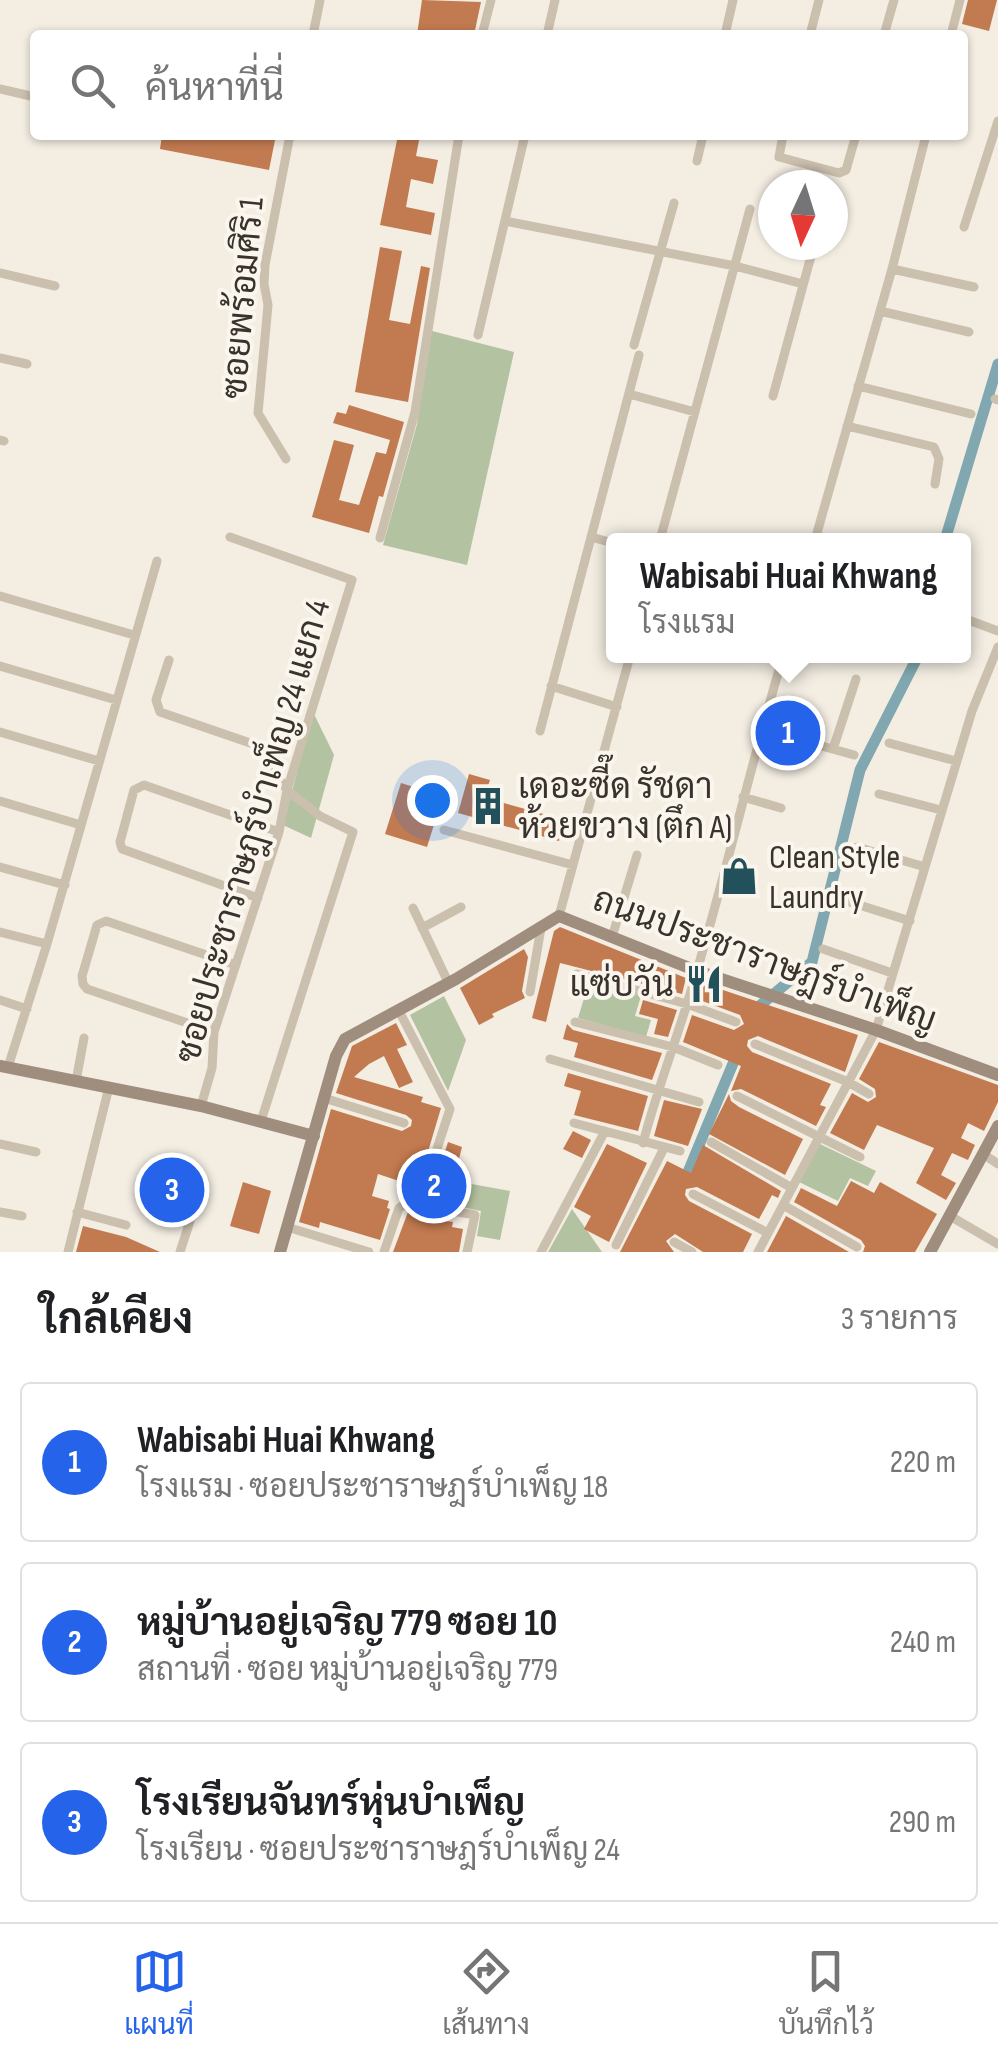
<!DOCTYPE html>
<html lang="th">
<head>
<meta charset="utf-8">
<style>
	:root { --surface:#fff; --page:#f2f2f2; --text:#202124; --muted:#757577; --line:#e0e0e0; --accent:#2563eb }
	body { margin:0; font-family:"Sofia Sans Condensed",Sarabun,sans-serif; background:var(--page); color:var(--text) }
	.compass { position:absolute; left:758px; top:170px; width:90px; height:90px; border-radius:50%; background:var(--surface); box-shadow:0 2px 8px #0004; rotate:184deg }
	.you { position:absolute; left:432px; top:800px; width:35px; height:35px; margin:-25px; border:8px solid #fff; border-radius:50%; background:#1a73e8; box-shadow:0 0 0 15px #1a73e833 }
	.badge { display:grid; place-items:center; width:65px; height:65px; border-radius:50%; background:var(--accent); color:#fff; font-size:32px; font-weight:700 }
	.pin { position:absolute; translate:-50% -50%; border:5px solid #fff; box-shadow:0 2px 10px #0006 }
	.popup { position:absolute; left:606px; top:533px; width:365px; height:130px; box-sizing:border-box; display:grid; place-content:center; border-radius:10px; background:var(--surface); filter:drop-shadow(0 2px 8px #0005); font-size:32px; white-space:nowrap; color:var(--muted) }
	.popup b { font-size:38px; color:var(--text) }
	.popup::after { content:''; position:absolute; left:50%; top:100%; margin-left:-20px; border:20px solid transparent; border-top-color:var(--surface) }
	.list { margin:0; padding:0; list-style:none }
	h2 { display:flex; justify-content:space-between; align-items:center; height:130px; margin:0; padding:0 40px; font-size:42px }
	h2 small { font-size:32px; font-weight:400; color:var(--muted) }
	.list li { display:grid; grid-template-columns:65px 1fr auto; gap:30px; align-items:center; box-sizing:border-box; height:160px; margin:0 20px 20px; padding:0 20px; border:2px solid var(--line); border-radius:10px }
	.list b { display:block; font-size:38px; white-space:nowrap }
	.list p { margin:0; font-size:32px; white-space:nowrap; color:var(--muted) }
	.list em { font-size:32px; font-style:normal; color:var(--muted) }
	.icon { flex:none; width:55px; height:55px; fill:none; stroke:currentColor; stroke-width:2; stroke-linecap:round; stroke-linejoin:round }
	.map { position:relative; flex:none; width:998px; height:1252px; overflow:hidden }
	.search { position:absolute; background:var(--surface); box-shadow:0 2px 8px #0004; left:30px; right:30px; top:30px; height:110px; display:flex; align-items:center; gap:25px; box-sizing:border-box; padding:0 35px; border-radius:10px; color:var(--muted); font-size:38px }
	.sheet { height:670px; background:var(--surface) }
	nav { display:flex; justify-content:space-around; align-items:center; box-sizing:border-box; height:140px; border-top:2px solid var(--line); background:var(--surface); font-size:28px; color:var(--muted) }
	nav a { display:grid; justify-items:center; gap:5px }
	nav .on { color:var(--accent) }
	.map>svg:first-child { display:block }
	.green { fill:#b3c2a1 }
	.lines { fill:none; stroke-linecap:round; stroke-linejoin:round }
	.canal { stroke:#81a8b0; stroke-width:11 }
	.building { fill:#c27a50 }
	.street { stroke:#cbbfad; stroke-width:9 }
	.secondary { stroke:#9f8e7e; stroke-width:12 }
	.labels { text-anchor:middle; stroke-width:8; stroke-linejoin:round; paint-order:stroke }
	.street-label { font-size:35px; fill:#3a322c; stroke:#faf6ee }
	.poi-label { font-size:35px; fill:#3a322c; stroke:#faf6ee; text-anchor:start }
</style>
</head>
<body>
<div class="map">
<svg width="998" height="1252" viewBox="0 0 998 1252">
	<rect width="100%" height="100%" fill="#f3ede2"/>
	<!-- green -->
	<path class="green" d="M432,331l82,21 -47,213 -84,-20 34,-121z
		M313,712l21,43 -23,83 -28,-13z
		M589,982l52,14 -6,20 16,4 -5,17 -68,-19z
		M444,996l22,44 -18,51 -38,-76z
		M818,1143l58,28 -8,15 -18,-8 -12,23 -39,-19z
		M466,1183l44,8 -10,49 -23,-4 4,-25 -20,-4z
		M572,1209l30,43h-54z"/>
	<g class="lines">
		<!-- canal -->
		<path class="canal" d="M945,540l53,-176
			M754,1013l3,-5 55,-46 48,-192 58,-114
			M683,1184l56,-135"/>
	</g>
	<!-- building -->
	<path class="building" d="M422,0l59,2 -7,33h-57z
		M968,0h29l-8,31 -27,-7z
		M162,135h114l-7,35 -109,-21z
		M398,135h22l-4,21 22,4 -5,24 -22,-5 -5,28 29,6 -4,22 -51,-10z
		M380,247l22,4 -13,69 21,4 11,-58 9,2 -22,134 -53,-10z
		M349,405l55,17 -21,75 -4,-1 -10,37 -57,-16 22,-77 20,5 -15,55 20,5 17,-53 10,2 4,-14 -57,-17 4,-11 9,2z
		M469,774l21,6 -5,15 8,2v3l72,20 -6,21 -101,-28z
		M401,783l42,13 -16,51 -42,-13z
		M560,927l126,51 -4,16 -122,-31 -14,59 -14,-4 22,-87z
		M524,949l4,8 -6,34 3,7 -33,16 2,3 -15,8 -19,-37z
		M702,983l156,52 -13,37 -87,-36 -10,4 -1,6 5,6 79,32 -11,21 6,2 -10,19 -75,-37 -10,2 10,-25 -58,-24 9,-27 42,15 10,-6 -4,-9 -43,-16z
		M643,1000l34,10 -9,27 -14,-3 4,-15 -19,-5z
		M396,1023l11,22 -10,4 16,33 -14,6 -15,-32 -15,8 -15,13 69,20 -2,5 20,6 -17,57 5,6 6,1 5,-5 8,-25 14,5 -8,32 10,2 -4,23 -46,-8 1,-4 -11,-2 1,-7 -27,-9 -6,22 17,5 -2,7 3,1 -10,31 -60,-18 -1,6 -20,-6 32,-113 71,22 9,-5 1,-6 -6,-5 -70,-22 16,-47z
		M567,1024l6,6 89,23 -10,27 -78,-23 4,-14 -15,-4z
		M879,1042l119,43v17l-14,29 -16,-8 -7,15 14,7 -7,15 -16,-7 -11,22 15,8 -10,17 -30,-17 18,-35 -57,-23 -13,25 -34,-17 22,-40 16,9 8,-5 -1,-8 -16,-10z
		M568,1073l80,23 -10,35 -64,-16 7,-24 -17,-5z
		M729,1094l2,7 8,6 64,32 -18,36 -76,-41z
		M664,1100l38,9 -14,37 -34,-10z
		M573,1131l18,9 -9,18 -19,-9z
		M607,1144l40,19 -38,79 -25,-13 7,-13 -17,-9z
		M703,1145l78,46 -3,7 -6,-3 -13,24 -62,-32 -11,2 -1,6 4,6 63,33 -9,18h-40l-28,-18 -9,7 8,11h-54l47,-91 24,12z
		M851,1181l23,12 6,-11 57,32 -22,38h-52l2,-6 -4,-6 -67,-38 7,-14 36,18z
		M243,1182l28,9 -12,43 -29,-8z
		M153,1187l47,15 -4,14 -48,-13z
		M408,1212l39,6 -1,3 7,1 -1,5 11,2 -4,23h-66z
		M786,1216l63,36h-82z
		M83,1226l43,11 34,15h-84z"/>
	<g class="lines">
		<!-- street -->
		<path class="street" d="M313,35l7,-35
			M482,35l9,-35
			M547,35l8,-35
			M725,35l8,-35
			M810,35l9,-35
			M884,35l10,-35
			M951,35l9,-35
			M0,89l35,8
			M783,135l-4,22 60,16 7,-3 10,-35
			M697,161l6,-26
			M505,221l230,45 68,18
			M964,227l34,-106
			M892,269l82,18
			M0,273l55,13
			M880,311l89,21
			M478,335l47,-200
			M634,345l40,-142
			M0,358l27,6
			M858,386l113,28
			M629,394l66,18
			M773,396l41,-151
			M995,399l3,1
			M847,426l87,21 5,12 -4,25
			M0,440l4,1
			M286,459l-28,-46 10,-108 -4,-21 1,-19 25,-130
			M591,537l22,6
			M380,538l35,-126 44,-277
			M660,540l90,-331
			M815,540l77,-271 34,-134
			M0,596l134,39
			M963,618l35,13
			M169,660l-13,40 4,12 96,33 31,45 33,26 33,16 -92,289
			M0,666l116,34
			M551,686l66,21
			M761,729l93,26
			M540,731l99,-376
			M0,732l99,29
			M889,743l67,18
			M833,749l23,-70
			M879,794l62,16
			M743,797l38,11
			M0,801l81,24
			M444,830l129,35
			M857,847l68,20
			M0,867l65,18
			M258,898l-136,-49 -2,-7 14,-52 10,-5 135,47
			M840,899l70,22
			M413,908l35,74
			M559,916l71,-260
			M422,928l39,-21
			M0,932l47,12
			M612,937l25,-82
			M823,949l69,24
			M577,974l110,30 49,18
			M530,992l11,-64
			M0,1000l27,9
			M398,1009l52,100 -18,55
			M575,1022l98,25 45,18
			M214,1032l-127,-43 -4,-5 -1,-8 15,-51 9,-4 130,44
			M755,1044l93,38 21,12
			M550,1059l149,43
			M8,1067l39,-123 110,-383
			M76,1081l8,-43
			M737,1096l123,61
			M324,1098l80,25
			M201,1106l11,-38 2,-36 65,-200 8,-42 65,-210 -122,-43
			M574,1123l106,28
			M711,1142l81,46
			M643,1143c15,-57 37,-112 53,-169 31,-105 56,-213 87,-318
			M0,1144l36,8
			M983,1154l15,10
			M693,1194l75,39
			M783,1205l74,42
			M0,1212l22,4
			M77,1212l49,13
			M950,1216l48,28
			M287,1227l82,25
			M674,1242l18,10
			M616,1245l48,-97
			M68,1252l41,-165
			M180,1252l10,-31
			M384,1252l15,-44 8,-5 68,12 -8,37
			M541,1252l64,-121
			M758,1252l118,-222 96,-319 26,-64"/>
		<!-- secondary -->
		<path class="secondary" d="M0,1066l201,40 113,30
			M280,1252l56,-196 9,-17 111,-60 103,-63 138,55 179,59 122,45
			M930,1252l68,-126"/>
	</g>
	<!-- icons -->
	<defs>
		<g id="building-bare" transform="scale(3)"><path d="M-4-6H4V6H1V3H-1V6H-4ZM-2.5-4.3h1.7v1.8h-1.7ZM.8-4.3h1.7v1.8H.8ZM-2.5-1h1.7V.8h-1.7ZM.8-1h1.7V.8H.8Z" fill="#22505b" stroke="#faf6ee" stroke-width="2.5" paint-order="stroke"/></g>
		<g id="shop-bare" transform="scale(3)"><path d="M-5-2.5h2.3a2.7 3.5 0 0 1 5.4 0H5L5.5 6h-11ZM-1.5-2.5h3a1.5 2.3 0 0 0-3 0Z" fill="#22505b" stroke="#faf6ee" stroke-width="2.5" paint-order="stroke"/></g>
		<g id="restaurant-bare" transform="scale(3)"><path d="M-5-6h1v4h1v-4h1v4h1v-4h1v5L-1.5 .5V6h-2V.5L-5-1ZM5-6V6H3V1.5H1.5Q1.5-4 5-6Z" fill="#22505b" stroke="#faf6ee" stroke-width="2.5" paint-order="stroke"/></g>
	</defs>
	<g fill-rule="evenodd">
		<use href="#building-bare" x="488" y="806"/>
		<use href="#shop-bare" x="739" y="876"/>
		<use href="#restaurant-bare" x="704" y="984"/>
	</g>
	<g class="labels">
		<!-- street labels -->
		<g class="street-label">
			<text transform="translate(242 298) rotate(-85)" y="12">ซอยพร้อมศิริ 1</text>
			<text transform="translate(252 831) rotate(-74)" y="12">ซอยประชาราษฎร์บำเพ็ญ 24 แยก 4</text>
			<text transform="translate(765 959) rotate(20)" y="12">ถนนประชาราษฎร์บำเพ็ญ</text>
		</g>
		<!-- poi labels -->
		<g class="poi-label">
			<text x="518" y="798">เดอะซี๊ด รัชดา<tspan x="518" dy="40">ห้วยขวาง (ตึก A)</tspan></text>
			<text x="769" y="868">Clean Style<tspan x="769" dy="40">Laundry</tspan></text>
			<text x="674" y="996" text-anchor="end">แซ่บวัน</text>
		</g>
	</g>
</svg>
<svg class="compass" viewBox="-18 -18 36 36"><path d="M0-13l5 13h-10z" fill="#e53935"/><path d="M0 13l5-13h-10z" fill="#757577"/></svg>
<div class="you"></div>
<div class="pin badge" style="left:788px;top:733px">1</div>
<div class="popup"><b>Wabisabi Huai Khwang</b>โรงแรม</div>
<div class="pin badge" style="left:434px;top:1186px">2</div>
<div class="pin badge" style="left:172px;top:1190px">3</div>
<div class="search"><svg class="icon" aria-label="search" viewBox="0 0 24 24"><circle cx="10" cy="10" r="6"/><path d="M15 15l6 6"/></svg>ค้นหาที่นี่</div>
</div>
<section class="sheet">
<h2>ใกล้เคียง<small>3 รายการ</small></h2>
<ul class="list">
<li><span class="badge">1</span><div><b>Wabisabi Huai Khwang</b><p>โรงแรม · ซอยประชาราษฎร์บำเพ็ญ 18</p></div><em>220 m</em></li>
<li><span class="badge">2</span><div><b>หมู่บ้านอยู่เจริญ 779 ซอย 10</b><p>สถานที่ · ซอย หมู่บ้านอยู่เจริญ 779</p></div><em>240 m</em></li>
<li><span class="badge">3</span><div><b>โรงเรียนจันทร์หุ่นบำเพ็ญ</b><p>โรงเรียน · ซอยประชาราษฎร์บำเพ็ญ 24</p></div><em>290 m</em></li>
</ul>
</section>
<nav>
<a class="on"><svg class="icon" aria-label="map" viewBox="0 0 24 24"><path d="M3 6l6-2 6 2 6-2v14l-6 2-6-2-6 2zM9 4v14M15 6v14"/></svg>แผนที่</a>
<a><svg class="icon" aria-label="directions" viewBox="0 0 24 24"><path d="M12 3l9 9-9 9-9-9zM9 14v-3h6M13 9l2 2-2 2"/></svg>เส้นทาง</a>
<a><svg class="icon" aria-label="saved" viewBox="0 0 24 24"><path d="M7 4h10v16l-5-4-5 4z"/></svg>บันทึกไว้</a>
</nav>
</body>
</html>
